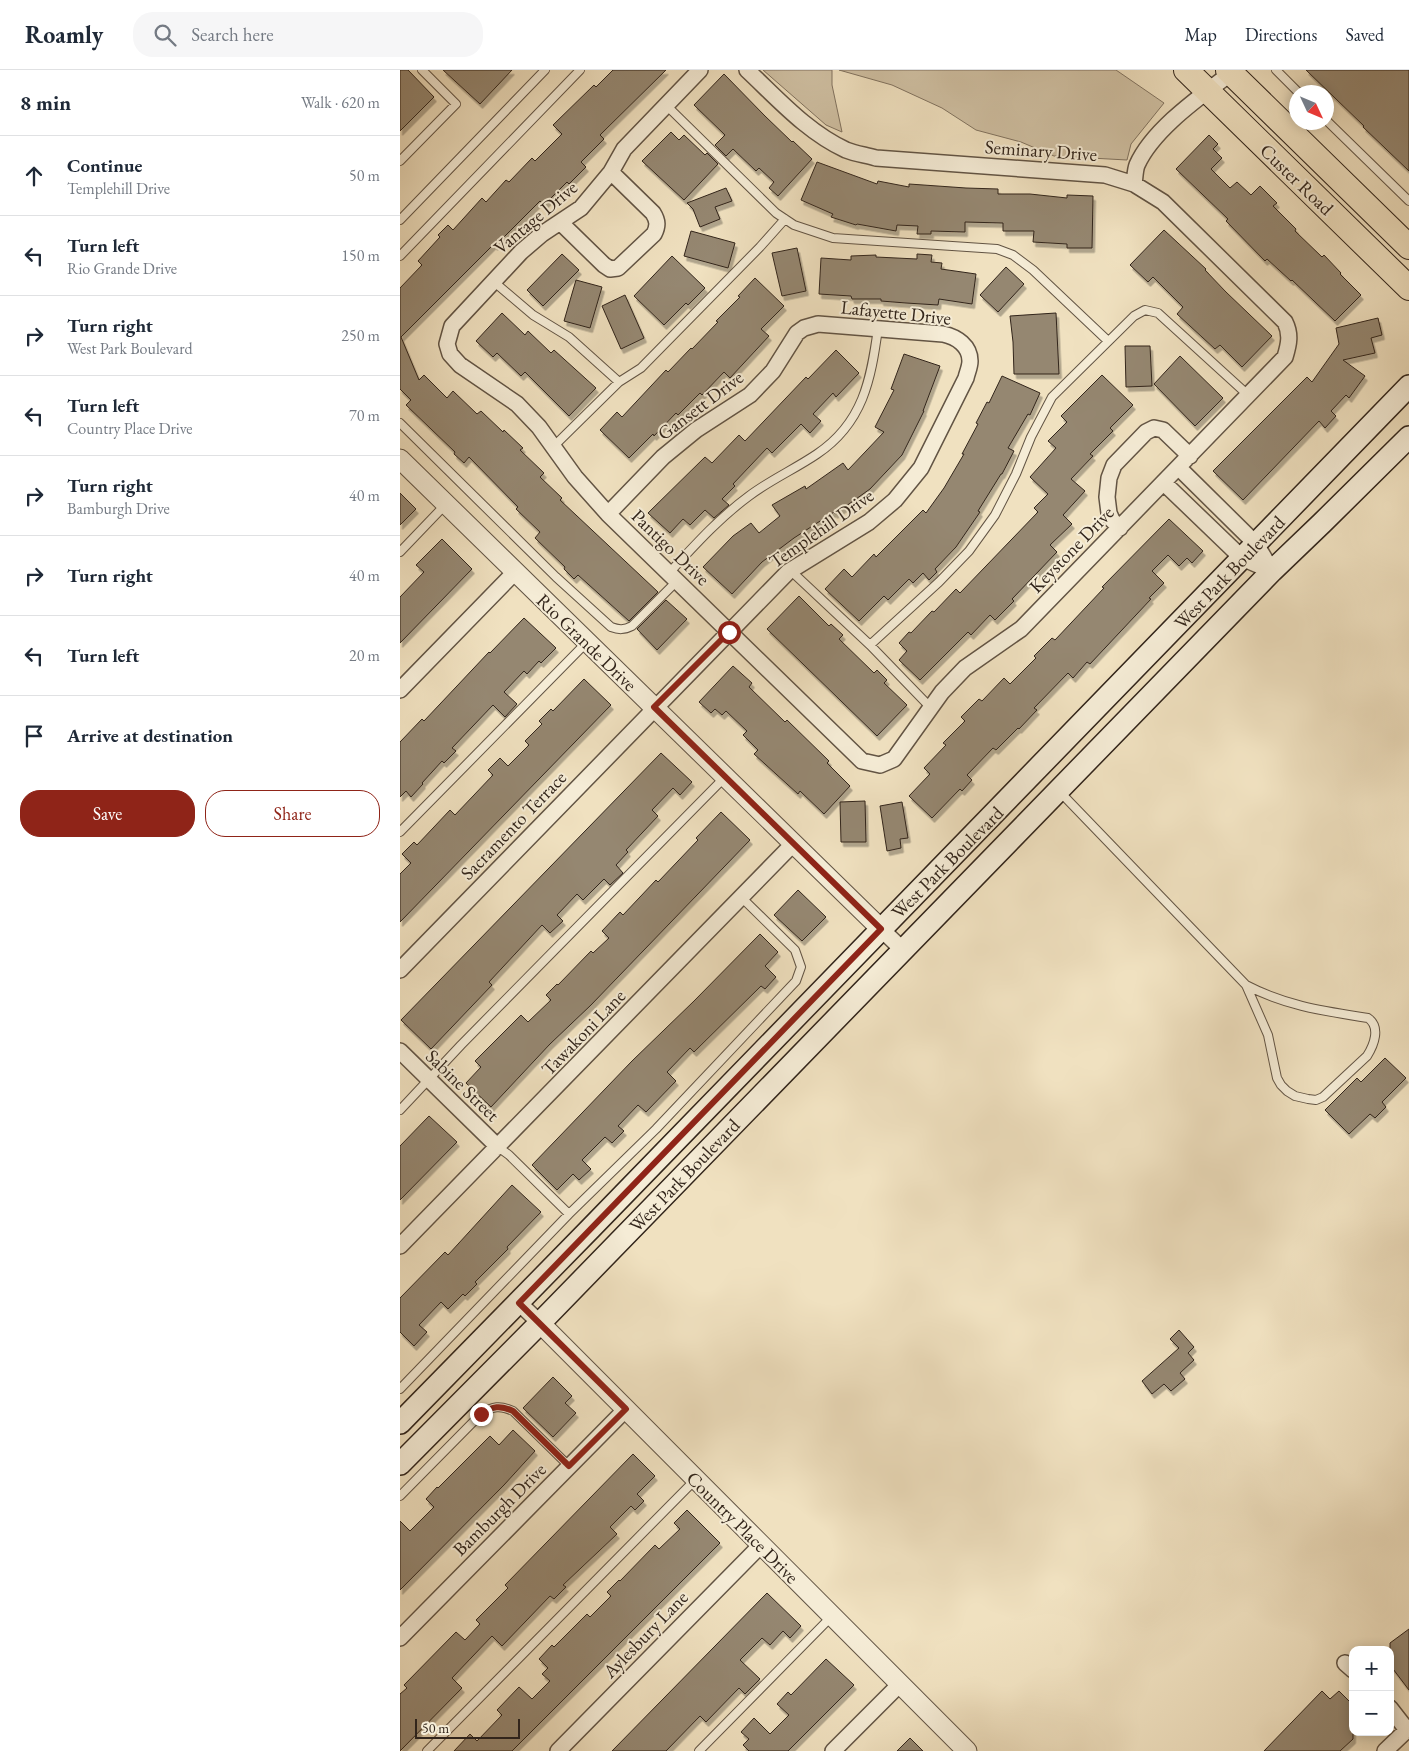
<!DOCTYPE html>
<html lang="en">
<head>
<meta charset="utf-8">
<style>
	:root { --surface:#fff; --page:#f6f6f7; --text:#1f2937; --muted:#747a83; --line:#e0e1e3; --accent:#8f2418 }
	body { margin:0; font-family:"EB Garamond",serif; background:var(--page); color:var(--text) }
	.controls { position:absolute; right:15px; bottom:15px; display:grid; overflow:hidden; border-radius:10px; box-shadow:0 2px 12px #0003 }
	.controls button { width:45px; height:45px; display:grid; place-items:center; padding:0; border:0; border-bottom:1px solid var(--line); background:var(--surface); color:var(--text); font:25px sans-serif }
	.compass { position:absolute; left:889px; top:15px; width:45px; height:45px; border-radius:50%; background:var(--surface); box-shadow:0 2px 12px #0003; rotate:134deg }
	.scale { position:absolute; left:15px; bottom:12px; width:105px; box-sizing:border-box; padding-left:5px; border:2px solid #32251b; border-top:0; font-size:14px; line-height:18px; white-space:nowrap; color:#32251b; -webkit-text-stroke:4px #f5ecd6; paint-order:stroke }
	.stop { position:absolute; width:15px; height:15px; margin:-11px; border:4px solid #8f2418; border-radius:50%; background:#fff }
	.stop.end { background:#8f2418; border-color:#fff; box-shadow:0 1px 5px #0008 }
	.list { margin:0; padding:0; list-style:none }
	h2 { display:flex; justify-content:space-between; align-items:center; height:65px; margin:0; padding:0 20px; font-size:21px }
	h2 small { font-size:16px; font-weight:400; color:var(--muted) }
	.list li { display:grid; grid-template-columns:32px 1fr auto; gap:15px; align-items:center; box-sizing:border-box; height:80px; padding:0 20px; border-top:1px solid var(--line) }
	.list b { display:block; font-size:19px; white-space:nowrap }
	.list p { margin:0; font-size:16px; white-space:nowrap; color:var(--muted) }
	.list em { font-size:16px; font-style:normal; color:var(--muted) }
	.actions { display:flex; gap:10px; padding:15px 20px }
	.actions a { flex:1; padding:11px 0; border:1px solid var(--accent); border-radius:20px; text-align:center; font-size:18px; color:var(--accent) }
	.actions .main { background:var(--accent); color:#fff }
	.icon { flex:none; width:28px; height:28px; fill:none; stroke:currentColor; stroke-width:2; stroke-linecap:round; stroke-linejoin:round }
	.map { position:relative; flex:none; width:1009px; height:1681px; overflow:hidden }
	header { display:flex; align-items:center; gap:30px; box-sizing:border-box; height:70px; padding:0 25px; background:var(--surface); border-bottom:1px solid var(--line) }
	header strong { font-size:24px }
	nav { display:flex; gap:28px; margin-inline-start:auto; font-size:18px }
	.search { width:350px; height:45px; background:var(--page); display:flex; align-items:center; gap:12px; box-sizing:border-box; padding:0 18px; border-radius:20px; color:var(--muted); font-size:19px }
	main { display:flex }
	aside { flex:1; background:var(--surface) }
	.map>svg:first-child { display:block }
	.green { fill:#d0c1a4; stroke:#817360 }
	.building { fill:#958771; stroke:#32251b; filter:url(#shadow) }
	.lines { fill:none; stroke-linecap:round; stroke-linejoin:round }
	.service-casing { stroke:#625444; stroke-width:10 }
	.minor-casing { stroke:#625444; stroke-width:18 }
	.tertiary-casing { stroke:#625444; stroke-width:21 }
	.secondary-casing { stroke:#32251b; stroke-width:24 }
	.primary-casing { stroke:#32251b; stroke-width:26 }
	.service { stroke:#f5ecd6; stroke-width:8 }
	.minor { stroke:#f5ecd6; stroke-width:15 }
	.tertiary { stroke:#f5ecd6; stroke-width:19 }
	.secondary { stroke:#f5ecd6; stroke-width:21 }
	.primary { stroke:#f0e1c0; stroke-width:24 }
	.route { stroke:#8f2418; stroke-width:6 }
	.labels { text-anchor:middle; stroke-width:4; stroke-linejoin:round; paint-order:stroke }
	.street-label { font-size:19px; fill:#32251b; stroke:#f5ecd6 }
</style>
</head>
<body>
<header>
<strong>Roamly</strong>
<div class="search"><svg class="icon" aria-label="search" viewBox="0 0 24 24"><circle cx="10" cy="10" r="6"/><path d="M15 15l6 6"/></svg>Search here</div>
<nav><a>Map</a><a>Directions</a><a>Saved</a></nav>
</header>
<main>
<aside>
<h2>8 min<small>Walk · 620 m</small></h2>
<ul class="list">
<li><svg class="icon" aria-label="ahead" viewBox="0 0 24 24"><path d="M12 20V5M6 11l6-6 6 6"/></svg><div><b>Continue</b><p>Templehill Drive</p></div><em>50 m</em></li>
<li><svg class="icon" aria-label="left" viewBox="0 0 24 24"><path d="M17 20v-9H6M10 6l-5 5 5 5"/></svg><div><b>Turn left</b><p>Rio Grande Drive</p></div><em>150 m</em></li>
<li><svg class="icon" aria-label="right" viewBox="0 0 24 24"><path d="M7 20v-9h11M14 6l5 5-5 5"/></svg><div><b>Turn right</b><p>West Park Boulevard</p></div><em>250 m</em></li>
<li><svg class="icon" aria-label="left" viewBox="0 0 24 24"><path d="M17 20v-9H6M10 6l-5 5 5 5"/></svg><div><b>Turn left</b><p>Country Place Drive</p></div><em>70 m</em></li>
<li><svg class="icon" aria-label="right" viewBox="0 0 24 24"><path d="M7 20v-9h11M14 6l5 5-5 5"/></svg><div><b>Turn right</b><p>Bamburgh Drive</p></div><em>40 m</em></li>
<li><svg class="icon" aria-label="right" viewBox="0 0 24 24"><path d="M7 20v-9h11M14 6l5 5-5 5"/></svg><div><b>Turn right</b></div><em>40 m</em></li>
<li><svg class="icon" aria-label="left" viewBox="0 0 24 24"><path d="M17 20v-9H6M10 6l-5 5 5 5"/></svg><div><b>Turn left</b></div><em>20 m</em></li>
<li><svg class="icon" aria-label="arrive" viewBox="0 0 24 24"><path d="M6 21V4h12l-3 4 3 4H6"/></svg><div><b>Arrive at destination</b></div></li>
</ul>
<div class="actions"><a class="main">Save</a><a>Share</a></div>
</aside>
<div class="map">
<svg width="1009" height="1681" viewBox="0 0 1009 1681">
	<defs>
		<filter id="shadow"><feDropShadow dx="2.5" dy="4.5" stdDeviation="0" flood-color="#0004"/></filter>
	</defs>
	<rect width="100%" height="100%" fill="#f0e1c0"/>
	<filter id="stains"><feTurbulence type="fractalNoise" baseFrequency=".004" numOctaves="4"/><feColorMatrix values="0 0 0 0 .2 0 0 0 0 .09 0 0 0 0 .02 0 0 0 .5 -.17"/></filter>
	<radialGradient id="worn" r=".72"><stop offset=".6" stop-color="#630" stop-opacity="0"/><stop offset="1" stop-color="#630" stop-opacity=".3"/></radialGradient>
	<!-- green -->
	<path class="green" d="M363,0h69v15l10,47 -16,-7z
		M439,0h277l48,33 -33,41 -4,16 -73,-4 -33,-14 -45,-12 -34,-22 -50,-23z"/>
	<!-- building -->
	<path class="building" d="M0,0h8l26,27 -34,34z
		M43,0h69l-32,34z
		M213,0h53l-66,65 4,4 -23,23 5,5 -17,17 -2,-2 -23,23 -4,-4 -45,45 -1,-2 -93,93 18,43 5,-5 23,23 6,-7 24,23 4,-3 22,21 1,-2 19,18 -3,2 24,23 -4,4 22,21 -2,2 98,92 -29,29 -51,-46 -4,4 -10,-10 1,-2 -30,-29 5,-6 -24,-23 2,-2 -49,-50 -5,6 -10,-9 1,-2 -49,-47 5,-5 -11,-11v-101l22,-23 -4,-4 22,-24 -2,-2 10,-10 5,5 29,-32 4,4 20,-22 3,2 23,-24 3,3 27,-27 -9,-9 41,-40 2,2z
		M906,0h103v101l-46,-44 1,-1z
		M324,4l41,42 27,26 1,-1 19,18 -34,37 -9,-8 5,-6 -15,-14 -3,3 -23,-22 -7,7 -11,-11 10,-10 -31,-30z
		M271,62l8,8 5,-5 21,20 2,-2 11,11 -34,36 -42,-39z
		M809,65l9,9 -5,5 9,9 -11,11 19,19 7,-6 14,13 9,-9 17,17 -4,3 23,23 -1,2 27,26 2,-2 17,18 -1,1 21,21 -26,26 -43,-41 -1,1 -24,-22 -2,2 -39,-40 2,-2 -52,-50z
		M417,92l60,22 1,-3 31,6v-3l57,4 32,1v5h32l37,4v-3l26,1 -1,52h-25v-4l-34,-2 1,-11h-31v-8l-38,-1v10l-34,-1v3h-14l1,-8 -21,-1 -1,6 -39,-7 -1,1 -25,-8 2,-3 -32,-14z
		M326,118l6,13 -17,6 5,12 -20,8 -7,-18 -6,-6z
		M764,160l42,39 -1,1 21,22 46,44 -30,31 -22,-22 -5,4 -38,-35 6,-7 -30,-30 -5,5 -18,-17z
		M291,161l44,12 -7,25 -44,-12z
		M397,178l9,43 -24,5 -10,-43z
		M162,184l17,16 -36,36 -16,-16z
		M517,184l15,1 -1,7 11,1 -1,6 35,5 -4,30 -33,-5 -1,6 -32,-2 -25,-2v-2h-29l-1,-3 -32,-2 2,-36 30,2v-4l25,-1v2l41,2z
		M272,186l33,32 -17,17 -2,-2 -22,22 -30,-29z
		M606,197l18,17 -26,28 -18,-17z
		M355,208l29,28 -23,23 8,7 -39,42 -6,-6 -22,23 -2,-2 -22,22 -2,-2 -22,23 -1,-2 -24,24 -29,-28 17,-18 5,5 44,-47 2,2 23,-24 1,1 26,-27 -2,-1 24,-24 -2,-1z
		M176,210l26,7 -12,41 -26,-7z
		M225,225l19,43 -23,11 -19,-43z
		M102,243l23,22 3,-4 23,22 3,-3 42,38 -27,28 -44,-44 -4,4 -24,-23 -4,4 -17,-16z
		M656,243l3,61h-45l-1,-32 -3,-26z
		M978,248l4,17 -11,3 4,15 -32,7 22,16 -16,22 -3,-3 -15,16 5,5 -11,12 -6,-7 -76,79 -30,-29 94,-94 5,5 27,-38 -3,-16z
		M725,276h25l2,40 -26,1z
		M436,280l23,23 -23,24 -3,-4 -20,21 8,7 -11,12 -9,-9 -29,29 -5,-5 -34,36 2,2 -13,13 7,6 -15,13 -9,-8 -15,15 -7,-6 -13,14 -22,-20 57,-56 7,6 27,-28 6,6 61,-64 2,2z
		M504,284l36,12 -17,45h1l-22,44 -32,34 -35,25 -1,-2 -40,26 -32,24 -30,32 -29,-27 30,-31 18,-13 8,10 21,-17 -8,-11 33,-19 1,3 37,-26 5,7 36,-38 -9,-5 19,-37 -3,-1z
		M780,286l43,42 -28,28 -41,-42z
		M702,305l31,30 -23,23 3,3 -23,23 3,2 -22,23 14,12 -22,24 9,9 -22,21 7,7 -45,47 2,2 -19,19 -5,-5 -19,20 -3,-3 -48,48 -21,-20 8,-9 -8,-8 10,-11 2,1 21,-22 2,1 22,-23 4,4 78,-81 -4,-4 14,-14 -18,-17 26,-29 -8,-7 19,-19 -6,-6z
		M602,306l38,17 -10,22 -2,-1 -20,34 6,3 -12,23h-1l-23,37 2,1 -24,35 -21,22 2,3 -8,8 -6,-7 -10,10 -4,-4 -21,21 -4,-4 -25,25 -34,-32 19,-20 8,8 22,-23 2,3 47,-47 3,3 18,-25 20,-34h-2l16,-30 -2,-1 11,-21 2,1z
		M0,423l16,16 -16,16z
		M769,449l34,32 -11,12 -5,-5 -8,8 -11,-11 -16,16 12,12 -15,15 2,1 -61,65 -3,-2 -14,16 -5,-5 -34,35 3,2 -18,19 -1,-1 -22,22 -3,-2 -26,27 5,5 -10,11 -2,-2 -28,29 -23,-22 21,-22 -6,-6 22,-23 -3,-2 22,-22 -4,-4 18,-18 3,2 22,-23 6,6 26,-26 -2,-2 18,-18 3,2 49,-52 -2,-1z
		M42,469l30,30 -72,74v-46l24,-25 -8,-7z
		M399,526l30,30 2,-2 12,11 -4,4 35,34 3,-3 10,10 -3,3 23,22 -30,31 -110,-107z
		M266,530l21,19 -30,31 -20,-21z
		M124,548l32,30 -15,15 -2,-2 -12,13 -3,-3 -20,21 13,12 -12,13 -12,-12 -41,43 4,3 -12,12 -2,-2 -20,22 1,1 -12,13 -5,-6 -6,6v-55l22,-23 2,2 65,-69 1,1z
		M333,596l19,17 -3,4 36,35 2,-2 42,41 -2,2 23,23 -26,28 -24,-23 -2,3 -44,-40 4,-4 -15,-15 4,-4 -21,-20 -4,4 -7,-6 -4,4 -12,-11z
		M184,609l27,26 -211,217v-48l11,-11 -9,-9 12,-12 3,3 33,-35 5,5 38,-40 -5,-5 12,-12 8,8 21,-21 -4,-4 17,-17 -3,-3 12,-12 2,2z
		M261,683l31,29 -12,13 -7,-7 -21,22 6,6 -32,34 2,2 -12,13 7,8 -13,12 -6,-6 -21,21 -6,-6 -20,21 6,6 -13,12 -8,-8 -53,57 3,3 -61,64 -30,-29z
		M465,731l1,41h-25l-1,-40z
		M502,732l6,36 -8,1 1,9 -14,3 -7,-45z
		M321,742l29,28 -159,165 -41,39 -59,63 -25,-24 15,-16 -6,-6 46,-46 7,7 23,-22 -5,-5 11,-11 1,1 33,-34 2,2 16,-15 -7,-7 18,-19 3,3 33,-35 2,2 40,-42 -2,-2z
		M398,820l28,27 -24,24 -28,-26z
		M360,864l18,18 -13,14 11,11 -11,12 -4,-3 -67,66 -4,-4 -23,24 9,9 -30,31 -8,-7 -20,21 6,5 -12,12 -7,-6 -23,23 9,9 -12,11 -6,-6 -16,16 -25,-25 100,-104 62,-60z
		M985,988l21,20 -24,24 4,5 -11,11 -5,-4 -21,20 -24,-24 32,-32 4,4z
		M29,1046l28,26 -57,58v-54z
		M112,1115l29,27 -34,35 1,2 -33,33 2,2 -12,12 -2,-2 -15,15 -7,-7 -22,23 8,7 -13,14 -14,-14v-34l45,-46 3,3z
		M779,1260l15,17 -6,6 6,7 -14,13 5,6 -14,12 -7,-7 -12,10 -10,-13 37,-33 -9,-9z
		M153,1307l19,19 -7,7 11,10 -23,24 -30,-29z
		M113,1360l22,21 -31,34 -104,105v-69l10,10 24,-24 -8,-8 11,-12 1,1 52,-52 9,9z
		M233,1384l22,22 -18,18 7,7 -9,9 -4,-4 -21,21 7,7 -54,51 3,2 -12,12 -4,-3 -48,50 -10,-10 -40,42 10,10 -62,63v-57l7,-6 -3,-3 52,-53 9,8 15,-16 -4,-4 32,-32 -3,-3z
		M287,1440l33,33 -208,208h-58l16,-17 7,7 25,-26 -5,-5 22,-23 13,12 18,-18 -8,-7 6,-6 -9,-9 13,-14 2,2 33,-33 3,3 21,-21 -4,-4 12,-12 1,1 35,-36 4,4 21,-20 -6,-6z
		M367,1523l34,33 -11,12 -7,-7 -13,14 -8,-7 -22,22 20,19 -15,15 -6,-6 -33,34 -6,-6 -34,35h-54z
		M1009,1559v61l-19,-25v-22z
		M426,1589l28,26 -66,66h-39l-6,-6 6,-6 -8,-7 13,-14 16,16 19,-19 -12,-11 11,-12 3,3z
		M922,1621l8,8 9,-8 14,14v34l-13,12h-76z
		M510,1668l13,13h-26z"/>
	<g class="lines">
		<!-- service casing -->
		<g class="service-casing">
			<path id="service" d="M876,0l22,22
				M266,35l110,108 18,12 39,13 164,11 16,6 20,15 75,71
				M926,50l83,81
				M0,91l56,-57 -34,-34
				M0,150l145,-150
				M0,186l180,-186
				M93,211l40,34 36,22 50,45 22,-14 119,-121 25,-28
				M0,353l156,154 55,50c8,3 13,3 21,-1l45,-45
				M153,377l66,-65
				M0,482l46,-48
				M390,500l80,75
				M269,503c25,-27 50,-55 80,-77 21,-16 46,-27 68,-42 46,-31 54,-74 61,-126
				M531,638l-61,-63 69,-63 30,-31 26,-36 21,-41 15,-37 21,-40 82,-81 11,-6 13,3 90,82
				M660,722l186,193 22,50 9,43 4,7 6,6 8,5 13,3 8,1 7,-3 44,-41c7,-11 14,-29 1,-38 -44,-7 -82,-12 -122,-33
				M0,762l187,-190
				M0,1040l61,-65 264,-268
				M98,1077l11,8 60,59
				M0,1319l169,-175 87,-85 140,-148 5,-14 -6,-17 -54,-53
				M0,1426l81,-82c12,-8 19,-9 32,-3l56,55
				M27,1681l269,-272
				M299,1681l133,-135"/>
		</g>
		<!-- minor casing -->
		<g class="minor-casing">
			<path id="minor" d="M300,0l-76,79 -13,23 -30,36 -39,26 -21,18 -69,74 -5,18 3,10 10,11 57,39 22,23 36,50 33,37 254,247 18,4 14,-6 48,-67 23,-24 56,-39 264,-272c4,-13 6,-23 0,-35l-122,-120 -29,-18 -29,-9 -229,-17c-10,-3 -20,-4 -30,-8 -39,-18 -68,-51 -99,-80
				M734,114c1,-6 1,-14 3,-19 16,-36 64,-69 94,-92
				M161,153l43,42 6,4 8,-1 36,-34c4,-8 4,-13 -1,-21l-42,-41
				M779,398l77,76 16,27
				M764,413l78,75 30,13
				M720,458l-8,-8 -3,-7 -2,-16 2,-19 5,-13 32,-33 8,-4 9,2 27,26
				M0,620l115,-118
				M481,859l22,21
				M0,900l388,-398 81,-50 26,-22 26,-32 45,-90c1,-5 4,-11 4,-17 0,-15 -13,-24 -27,-27l-125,-10 -14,4 -7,5 -24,38 -23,24 -54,35 -33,27 -55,57
				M0,981l98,96
				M0,1176l393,-402
				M119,1233l21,20
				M0,1568l226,-229
				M945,1593l8,7
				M990,1638l17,22
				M158,1681l203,-206
				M433,1681l67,-67
				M985,1681l24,-23"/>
		</g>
		<!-- tertiary casing -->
		<g class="tertiary-casing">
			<path id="tertiary" d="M0,389l481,470
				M140,1253l427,428"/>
		</g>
		<!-- secondary casing -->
		<g class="secondary-casing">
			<path id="secondary" d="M0,1353l191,-195 818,-842
				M0,1394l140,-141 732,-752 50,-48 87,-86"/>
		</g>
		<!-- primary casing -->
		<g class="primary-casing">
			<path id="primary" d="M786,0l223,218
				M828,0l181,177"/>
		</g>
		<!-- service -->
		<use href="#service" class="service"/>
		<!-- minor -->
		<use href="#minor" class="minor"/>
		<!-- tertiary -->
		<use href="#tertiary" class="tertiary"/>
		<!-- secondary -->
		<use href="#secondary" class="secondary"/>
		<!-- primary -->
		<use href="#primary" class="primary"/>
	</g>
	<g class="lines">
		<!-- route -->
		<path class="route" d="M81,1344c12,-8 19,-9 32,-3l56,55 57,-57 -107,-106 362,-374 -227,-222 75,-75"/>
	</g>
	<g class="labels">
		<!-- street labels -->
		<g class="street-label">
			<text transform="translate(641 80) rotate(4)" y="7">Seminary Drive</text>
			<text transform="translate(897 109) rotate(44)" y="7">Custer Road</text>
			<text transform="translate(135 147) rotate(-40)" y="7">Vantage Drive</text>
			<text transform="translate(496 242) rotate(6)" y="7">Lafayette Drive</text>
			<text transform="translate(300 335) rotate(-37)" y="7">Gansett Drive</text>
			<text transform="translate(421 458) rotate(-35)" y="7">Templehill Drive</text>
			<text transform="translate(271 477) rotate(44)" y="7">Pantigo Drive</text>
			<text transform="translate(671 479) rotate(-46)" y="7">Keystone Drive</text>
			<text transform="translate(829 502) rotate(-46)" y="7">West Park Boulevard</text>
			<text transform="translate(187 572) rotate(44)" y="7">Rio Grande Drive</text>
			<text transform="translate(113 755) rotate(-46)" y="7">Sacramento Terrace</text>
			<text transform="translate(547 792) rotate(-45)" y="7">West Park Boulevard</text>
			<text transform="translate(183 962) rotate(-46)" y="7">Tawakoni Lane</text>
			<text transform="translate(63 1015) rotate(44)" y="7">Sabine Street</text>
			<text transform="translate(284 1105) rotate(-46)" y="7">West Park Boulevard</text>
			<text transform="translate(99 1439) rotate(-45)" y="7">Bamburgh Drive</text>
			<text transform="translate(343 1457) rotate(45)" y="7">Country Place Drive</text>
			<text transform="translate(245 1564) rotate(-46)" y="7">Aylesbury Lane</text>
		</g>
	</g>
	<rect width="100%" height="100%" filter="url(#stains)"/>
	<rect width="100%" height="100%" fill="url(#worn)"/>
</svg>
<div class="controls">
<button>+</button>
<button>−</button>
</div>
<svg class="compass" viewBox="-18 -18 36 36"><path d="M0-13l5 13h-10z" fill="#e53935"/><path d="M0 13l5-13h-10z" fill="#747a83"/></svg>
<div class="scale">50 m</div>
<div class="stop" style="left:329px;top:562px"></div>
<div class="stop end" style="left:81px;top:1344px"></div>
</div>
</main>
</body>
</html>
